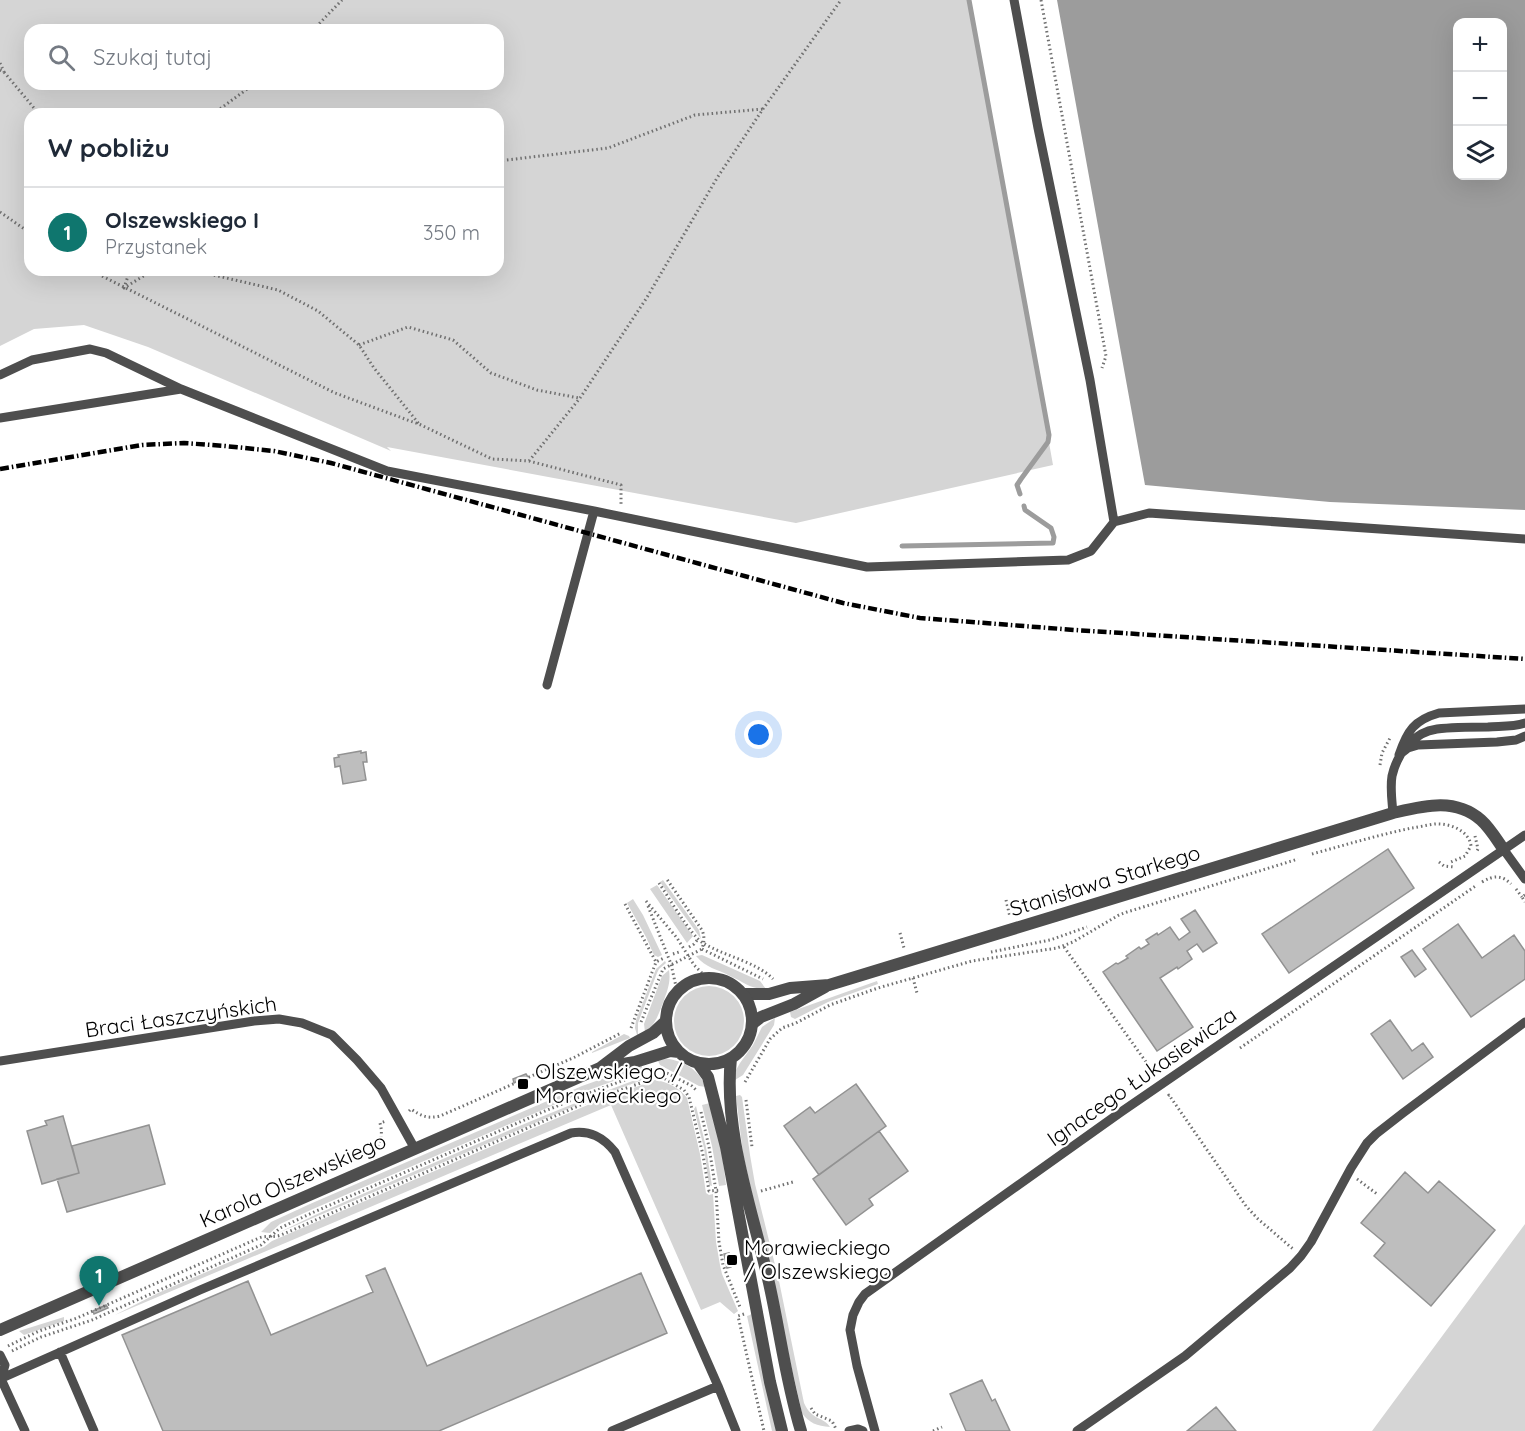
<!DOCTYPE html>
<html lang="pl">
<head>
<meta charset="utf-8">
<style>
	:root { --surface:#fff; --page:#f2f2f3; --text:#1f2937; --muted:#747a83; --line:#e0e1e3; --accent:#0f766e }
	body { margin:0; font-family:Quicksand,sans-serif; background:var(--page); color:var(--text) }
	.controls { position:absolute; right:18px; top:18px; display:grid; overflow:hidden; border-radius:12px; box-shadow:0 6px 24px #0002 }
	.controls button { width:54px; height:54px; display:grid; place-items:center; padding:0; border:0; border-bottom:2px solid var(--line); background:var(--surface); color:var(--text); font:30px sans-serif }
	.you { position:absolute; left:759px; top:735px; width:21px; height:21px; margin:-15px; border:4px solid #fff; border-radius:50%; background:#1a73e8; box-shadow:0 0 0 9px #1a73e833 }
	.badge { display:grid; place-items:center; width:39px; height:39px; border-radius:50%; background:var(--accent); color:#fff; font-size:20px; font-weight:700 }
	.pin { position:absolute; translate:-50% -50px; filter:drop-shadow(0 2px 3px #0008) }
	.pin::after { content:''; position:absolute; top:32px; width:21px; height:18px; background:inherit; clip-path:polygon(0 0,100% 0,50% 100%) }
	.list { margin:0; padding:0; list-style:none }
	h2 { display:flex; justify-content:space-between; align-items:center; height:78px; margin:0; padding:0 24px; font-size:26px }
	h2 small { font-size:20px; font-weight:400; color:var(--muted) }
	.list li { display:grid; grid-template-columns:39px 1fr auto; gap:18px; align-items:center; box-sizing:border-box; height:90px; padding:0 24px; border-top:2px solid var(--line) }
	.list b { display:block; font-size:22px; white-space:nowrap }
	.list p { margin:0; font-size:20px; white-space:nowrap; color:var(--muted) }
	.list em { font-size:20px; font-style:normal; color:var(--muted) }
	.icon { flex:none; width:33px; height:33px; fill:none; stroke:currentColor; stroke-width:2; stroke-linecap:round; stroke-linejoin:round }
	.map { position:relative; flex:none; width:1525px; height:1431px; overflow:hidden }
	.search { position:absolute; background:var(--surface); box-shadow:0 6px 24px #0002; left:24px; top:24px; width:480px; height:66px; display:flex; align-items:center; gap:15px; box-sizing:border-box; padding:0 21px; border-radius:18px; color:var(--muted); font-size:22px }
	.panel { position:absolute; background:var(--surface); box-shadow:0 6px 24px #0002; left:24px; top:108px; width:480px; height:168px; border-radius:18px }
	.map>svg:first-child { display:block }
	.green { fill:#d5d5d5; fill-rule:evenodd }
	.water { fill:#9c9c9c; fill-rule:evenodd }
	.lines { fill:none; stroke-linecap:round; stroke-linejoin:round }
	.stream { stroke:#9c9c9c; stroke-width:5 }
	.building { fill:#bebebe; stroke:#929292; stroke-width:1.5 }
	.path { stroke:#707070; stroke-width:3; stroke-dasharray:1.5 3; stroke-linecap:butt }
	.service { stroke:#4e4e4e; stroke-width:9 }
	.minor { stroke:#4e4e4e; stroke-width:12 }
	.tertiary { stroke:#4e4e4e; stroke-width:12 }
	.rail { stroke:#000; stroke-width:4.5; stroke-dasharray:9 3 1.5 3; stroke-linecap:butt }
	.poi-dot { fill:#000; stroke:#fff; stroke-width:2 }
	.labels { text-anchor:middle; stroke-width:4.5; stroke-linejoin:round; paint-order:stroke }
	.street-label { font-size:21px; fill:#000; stroke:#fff }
	.poi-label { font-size:21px; fill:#000; stroke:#fff; text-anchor:start }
</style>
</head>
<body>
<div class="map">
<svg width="1525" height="1431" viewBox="0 0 1525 1431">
	<rect width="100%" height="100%" fill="#fff"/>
	<!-- green -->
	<path class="green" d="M0,0h970l83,465 -257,58 -409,-76 4,4 -243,-104 -64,-22 -50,4 -34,17zM30,30h468v54h-468zM30,114h468v156h-468z
		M663,880l36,50 2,9 -41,-57z
		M657,885l36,51 -6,7 -37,-54z
		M633,899l10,16 19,40 -4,2 -4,-2 -8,-18 -19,-34z
		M702,955l58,26 6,8c-16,0 -22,-7 -36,-13 -13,-7 -24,-8 -34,-20z
		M665,961l1,2 -7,6 -2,4 -19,50v12h-1l-2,-7 1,-8 20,-51z
		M669,970c2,13 -2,21 -6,33 -5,12 -7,21 -18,29l-1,-8 18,-48z
		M877,981l1,3 -50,18 -33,17 -4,-2 -1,-5z
		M674 1021a35 35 0 1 1 70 0a35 35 0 1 1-70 0Z
		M775,1018l-1,7 -31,50 -8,5 1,-10 4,-7 13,-18 9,-18z
		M624,1034l5,2 1,2 -38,15v-1z
		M662,1058c20,2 36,10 44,29l-7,-1 -39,-21 -3,-6z
		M641,1065l3,5 -58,21 -273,118 -33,15 -10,9 -9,-1 10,-10 39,-18 272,-118z
		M646,1076l-1,3 -54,20 -313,134 37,-18c110,-48 219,-98 331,-139z
		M655,1080c11,1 26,9 32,18l13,56 6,39 3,2 4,-1 3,48 4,23 2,9 16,37 -4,3 -14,-12 -19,8 -90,-205 -496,210 43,-22 106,-46 8,-6 318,-137z
		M740,1095l2,2 8,58 5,29 24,97 25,122c8,18 19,13 26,24 -13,-1 -21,-4 -28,-14l-59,-259 -7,-58z
		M710,1103l12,50 4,32 -7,1 -7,-40 -10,-41z
		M696,1106l10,41 6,39 -3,-1 -5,-37 -10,-39z
		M1525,1224v207h-153z
		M753,1312l25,119h-6l-25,-115 3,-1z
		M64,1317v4l-40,14 -5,-4z"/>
	<!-- water -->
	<path class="water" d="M1057,0h468v510l-195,-8 -185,-17zM1458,22h44v154h-44z"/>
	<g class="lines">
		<!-- stream -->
		<path class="stream" d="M969,0l80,435 -1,7 -27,37 -4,6 3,9
			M902,546l151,-3 1,-6 -3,-9 -26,-18 -1,-4"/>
	</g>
	<!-- building -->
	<path class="building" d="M361,751v2l5,-1 1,10h-4l3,18 -23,4 -3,-18 -5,1 -1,-9 5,-1 -1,-2z
		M1388,849l26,39 -125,85 -27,-39z
		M1195,910l22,33 -14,9 -6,-8 -10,7 5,8 -14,10 -1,-2 -17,11 33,49 -36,24 -54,-79 13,-9 2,1 10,-6 -2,-2 13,-9 2,2 8,-5 -3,-4 11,-7 1,2 12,-8 9,13 11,-8 -9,-13z
		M1458,924l24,34 32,-23 11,16v28l-54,38 -48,-68z
		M1412,950l14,19 -11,8 -14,-20z
		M1390,1020l22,31 11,-8 10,14 -30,22 -32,-45z
		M526,1074l2,3 -14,6 -1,-4z
		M856,1084l30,42 -67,49 -35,-49 26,-19 5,6z
		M63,1116l16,57 -37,11 -15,-53 20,-6 -2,-4z
		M149,1125l16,59 -98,28 -10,-33 22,-6 -7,-27z
		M879,1131l29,40 -39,28 4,6 -27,20 -33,-46z
		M1405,1172l23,21 11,-12 56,49 -64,76 -57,-50 11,-13 -24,-20z
		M729,1253l2,14 -4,1 -3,-14z
		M385,1268l42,98 214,-93 26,60 -228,98h-276l-41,-96 126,-54 23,54 102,-43 -7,-16z
		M106,1305l2,3 -14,6 -1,-3z
		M982,1380l10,21 3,-2 15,32h-44l-16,-37z
		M1216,1407l20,24h-49z"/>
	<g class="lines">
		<!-- path -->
		<path class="path" d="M1041,0l65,356 -4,12
			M313,30l29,-30
			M0,63l4,9
			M0,70l4,2 35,42
			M213,114l41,-30
			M498,161l110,-13 87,-33 68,-6
			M0,212l30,21
			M90,270l245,123 86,32 71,34 37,2 92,24v19
			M130,270l-6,18 29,-18
			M192,270l86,20 40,21 41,34 15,23 45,56
			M359,345l49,-18 45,13 38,33 46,17 42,8
			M529,461l51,-63 66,-99 71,-121 46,-69 78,-109
			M1380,765l2,-12 8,-15
			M1475,836l3,13 -2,4
			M1312,854c33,-9 66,-19 100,-26 7,-1 15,-3 23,-4 14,-1 34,6 36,22l-6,10 -14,6
			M1439,862l5,4 10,1
			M1482,882c12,-7 20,-7 29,2
			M659,883c9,13 32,53 44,60 21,13 54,19 70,36
			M1516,889l6,8
			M1525,895l-3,2 3,5
			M1006,900l4,17
			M646,901l31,37 17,27 12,12
			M625,904l31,58
			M648,906l23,58 6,27
			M900,933l4,15
			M689,947l5,-3 4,-5
			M1064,947l92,129
			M702,949l61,30
			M991,952l59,-12 37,-13
			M673,954l6,-2
			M913,978l4,15
			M641,1022l22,-53 39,-20c2,-7 3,-12 0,-19l-36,-52
			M631,1028l25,-66 8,-4
			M1240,1048l237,-163
			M659,1069l33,17 5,5
			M745,1082l25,-43 12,-11 14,-5 34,-18 48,-17 94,-27 85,-13 16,-6 46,-27 8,-3 171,-53
			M1168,1096l1,-1 77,111 12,13 35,30
			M746,1100l6,47
			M409,1111l2,-2c10,7 17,10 29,7l135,-59 46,-24
			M701,1112l8,35 7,44 3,51 4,23 17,42
			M375,1150c6,-8 8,-16 5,-27l6,-2
			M1357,1179l20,15
			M761,1191l32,-9
			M744,1314l-6,2 26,115
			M8,1346l31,-15 38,-13 182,-80c7,-3 14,0 22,-3l311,-135 63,-22 10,1 19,11 5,7 14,58 6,36 12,-1
			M12,1351l29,-14 51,-17 169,-75 19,-17 34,-16 231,-101 44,-18 38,-14
			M811,1408l4,6 17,7 4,8
			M933,1431l9,-4"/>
		<!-- service -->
		<path class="service" d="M0,375l32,-15 58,-11 16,4 75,36
			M0,418l181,-29 206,82 207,40 -47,174
			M594,511l273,56 201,-7 23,-9 23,-29 -24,-142 -52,-252 -24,-128
			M1114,522l35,-9 376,26
			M1525,709l-86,4c-25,7 -32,18 -40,42l9,-7 10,-3 79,-3 19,-2 9,-4
			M1393,813c-1,-12 -3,-25 -1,-37 5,-22 21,-44 45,-47 17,-2 34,-2 51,-2 12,-1 25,0 37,-4
			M1504,850l21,29
			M0,1061l254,-40 25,-2 23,4 30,12 25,25 24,28 34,61
			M60,1352l34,79
			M0,1355l5,10 -4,14 24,52
			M0,1379l200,-89 371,-157c19,-3 32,4 44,19l103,234 -106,45
			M718,1386l18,45
			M849,1431l9,-2 5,2
			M875,1431l-18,-65 -7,-36 3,-15 6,-13 6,-8 256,-182 404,-277
			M1077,1431l108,-75 105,-88 11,-12 10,-14 40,-74 16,-25 9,-9 27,-21 122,-91"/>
		<!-- minor -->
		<path class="minor" d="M743,994h26l21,-6 39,-3 564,-172c30,-7 62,-16 88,7 9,8 16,20 23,30
			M752,1024l9,-7 33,-13 31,-17"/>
		<!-- tertiary -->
		<path class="tertiary" d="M666 1021a43 43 0 1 1 86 0a43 43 0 1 1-86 0Z
			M731,1058c-8,74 22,154 38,225 11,49 17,99 32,148
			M698,1063l10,14 18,70 44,235 12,49
			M605,1067l30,-5 35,-11 9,1
			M0,1330l600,-262 29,-22 24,-13 12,-11"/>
		<!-- rail -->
		<path class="rail" d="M0,469l142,-24 42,-2 41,3 49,5 57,12 512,140 77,15 155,12 450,29"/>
	</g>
	<!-- markers -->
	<g class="poi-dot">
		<rect x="517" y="1078" width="12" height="12" rx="3"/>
		<rect x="726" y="1254" width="12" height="12" rx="3"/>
	</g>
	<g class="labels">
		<!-- street labels -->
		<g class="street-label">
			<text transform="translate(1105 881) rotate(-17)" y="7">Stanisława Starkego</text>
			<text transform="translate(181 1017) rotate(-8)" y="7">Braci Łaszczyńskich</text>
			<text transform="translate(1142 1077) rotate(-35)" y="7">Ignacego Łukasiewicza</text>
			<text transform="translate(293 1181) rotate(-24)" y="7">Karola Olszewskiego</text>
		</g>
		<!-- poi labels -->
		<g class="poi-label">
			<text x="535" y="1079">Olszewskiego /<tspan x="535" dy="24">Morawieckiego</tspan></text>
			<text x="744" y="1255">Morawieckiego<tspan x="744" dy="24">/ Olszewskiego</tspan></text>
		</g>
	</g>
</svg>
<div class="controls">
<button>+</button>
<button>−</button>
<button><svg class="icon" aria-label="layers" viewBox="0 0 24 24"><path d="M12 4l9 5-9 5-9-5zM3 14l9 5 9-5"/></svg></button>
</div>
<div class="you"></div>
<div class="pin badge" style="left:99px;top:1306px">1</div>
<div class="search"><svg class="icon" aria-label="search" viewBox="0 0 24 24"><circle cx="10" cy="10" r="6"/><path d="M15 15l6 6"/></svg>Szukaj tutaj</div>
<section class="panel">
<h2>W pobliżu<small></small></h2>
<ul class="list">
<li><span class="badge">1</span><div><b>Olszewskiego I</b><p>Przystanek</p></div><em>350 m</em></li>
</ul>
</section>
</div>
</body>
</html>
